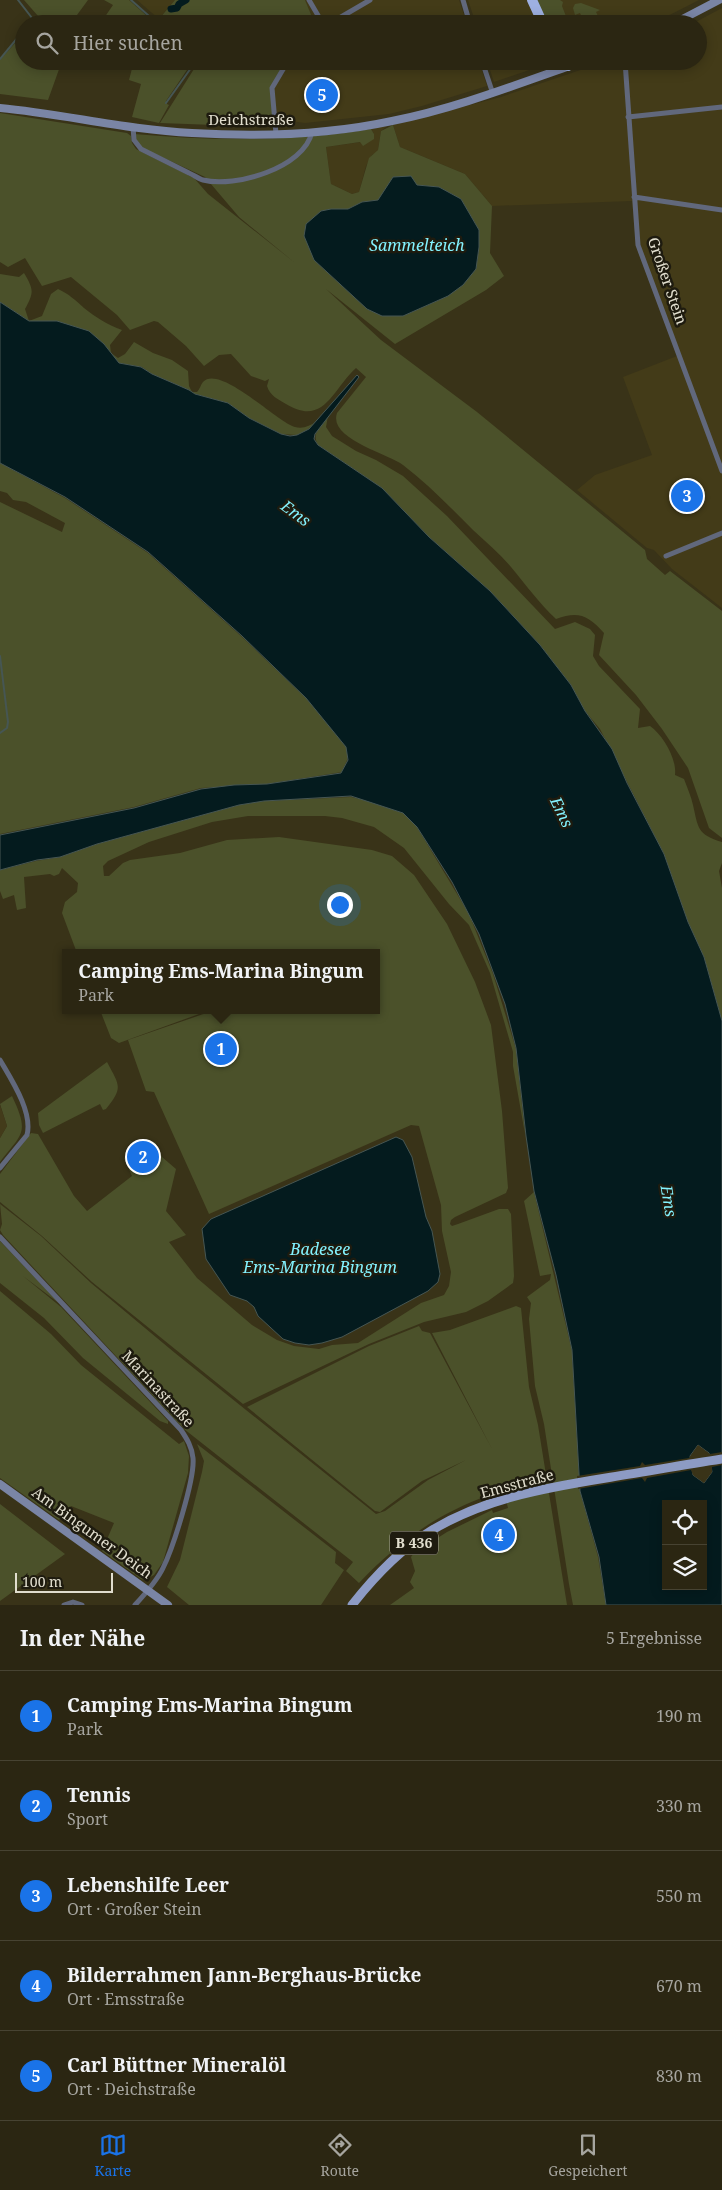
<!DOCTYPE html>
<html lang="de">
<head>
<meta charset="utf-8">
<style>
	:root { --surface:#2b2612; --page:#373220; --text:#f1f3f6; --muted:#a6a59f; --line:#474332; --accent:#1a73e8 }
	body { margin:0; font-family:"Noto Serif",serif; background:var(--page); color:var(--text) }
	.controls { position:absolute; right:15px; bottom:15px; display:grid; overflow:hidden; border-radius:0px; box-shadow:0 2px 12px #0003 }
	.controls button { width:45px; height:45px; display:grid; place-items:center; padding:0; border:0; border-bottom:1px solid var(--line); background:var(--surface); color:var(--text); font:25px sans-serif }
	.scale { position:absolute; left:15px; bottom:12px; width:98px; box-sizing:border-box; padding-left:5px; border:2px solid #e1dece; border-top:0; font-size:14px; line-height:18px; white-space:nowrap; color:#e1dece; -webkit-text-stroke:4px #1e1b0f; paint-order:stroke }
	.you { position:absolute; left:339px; top:904px; width:18px; height:18px; margin:-12px; border:4px solid #fff; border-radius:50%; background:#1a73e8; box-shadow:0 0 0 8px #1a73e833 }
	.badge { display:grid; place-items:center; width:32px; height:32px; border-radius:50%; background:var(--accent); color:#fff; font-size:16px; font-weight:700 }
	.pin { position:absolute; translate:-50% -50%; border:2px solid #fff; box-shadow:0 1px 5px #0006 }
	.popup { position:absolute; left:62px; top:949px; width:318px; height:65px; box-sizing:border-box; display:grid; place-content:center; border-radius:0px; background:var(--surface); filter:drop-shadow(0 1px 4px #0005); font-size:16px; white-space:nowrap; color:var(--muted) }
	.popup b { font-size:19px; color:var(--text) }
	.popup::after { content:''; position:absolute; left:50%; top:100%; margin-left:-10px; border:10px solid transparent; border-top-color:var(--surface) }
	.list { margin:0; padding:0; list-style:none }
	h2 { display:flex; justify-content:space-between; align-items:center; height:65px; margin:0; padding:0 20px; font-size:21px }
	h2 small { font-size:16px; font-weight:400; color:var(--muted) }
	.list li { display:grid; grid-template-columns:32px 1fr auto; gap:15px; align-items:center; box-sizing:border-box; height:90px; padding:0 20px; border-top:1px solid var(--line) }
	.list b { display:block; font-size:19px; white-space:nowrap }
	.list p { margin:0; font-size:16px; white-space:nowrap; color:var(--muted) }
	.list em { font-size:16px; font-style:normal; color:var(--muted) }
	.icon { flex:none; width:28px; height:28px; fill:none; stroke:currentColor; stroke-width:2; stroke-linecap:round; stroke-linejoin:round }
	.map { position:relative; flex:none; width:722px; height:1605px; overflow:hidden }
	.search { position:absolute; background:var(--surface); box-shadow:0 2px 12px #0003; left:15px; right:15px; top:15px; height:55px; display:flex; align-items:center; gap:12px; box-sizing:border-box; padding:0 18px; border-radius:28px; color:var(--muted); font-size:19px }
	.sheet { height:515px; background:var(--surface) }
	nav { display:flex; justify-content:space-around; align-items:center; box-sizing:border-box; height:70px; border-top:1px solid var(--line); background:var(--surface); font-size:14px; color:var(--muted) }
	nav a { display:grid; justify-items:center; gap:2px }
	nav .on { color:var(--accent) }
	.map>svg:first-child { display:block }
	.built { fill:#433b18 }
	.green { fill:#4b512a; fill-rule:evenodd }
	.sand { fill:#433b1a }
	.water { fill:#041b1e; stroke:#465653; fill-rule:evenodd }
	.pier { fill:#393318; fill-rule:evenodd }
	.lines { fill:none; stroke-linecap:round; stroke-linejoin:round }
	.stream { stroke:#465653; stroke-width:2 }
	.canal { stroke:#041b1e; stroke-width:7 }
	.street { stroke:#61687c; stroke-width:5 }
	.secondary { stroke:#7a85a5; stroke-width:8 }
	.primary { stroke:#8d9bc4; stroke-width:9 }
	.highway { stroke:#9eb0e1; stroke-width:10 }
	.labels { text-anchor:middle; stroke-width:5; stroke-linejoin:round; paint-order:stroke }
	.shield { fill:#1e1b0f; stroke:#a6a495; stroke-width:1 }
	.shield-label { font-size:14px; font-weight:bold; fill:#e1dece }
	.street-label { font-size:15px; fill:#e1dece; stroke:#1e1b0f }
	.water-label { font-size:16px; font-style:italic; fill:#83f2fe; stroke:#1e1b0f }
</style>
</head>
<body>
<div class="map">
<svg width="722" height="1605" viewBox="0 0 722 1605">
	<rect width="100%" height="100%" fill="#393318"/>
	<!-- built -->
	<path class="built" d="M137,0h38l-16,19z
		M305,0h154l8,24h-152z
		M468,0h231l-47,24h-176z
		M722,8v600l-50,-39 -18,-19 -7,-2 -70,-58 18,-15 57,-20 -29,-78 54,-21 -41,-110 -4,-45 -140,5 -27,-32 -65,-27 -7,-22 108,-28 106,-36h91v-37h-6z
		M288,61h191l8,25 -65,20 -33,8 -84,9 -31,-4 -3,-32z
		M487,61h60l-6,5 -47,16z
		M387,126l-6,5 -3,19 -2,3 -4,2 -6,11 -7,26 -7,2 -21,-10 -5,-37 35,-5 13,-8 -3,-5z"/>
	<!-- green -->
	<path class="green" d="M24,0h64l-11,15 -2,9h-43l6,-8z
		M104,0h25l27,24h-56l13,-19z
		M175,0h130l10,24h-150l-6,-5z
		M535,0h25l3,2 -1,4 7,18h-22z
		M581,3l19,7 -4,2 6,12h-17l-5,-11 -5,2 -2,-7 2,-4z
		M24,33v28h38l-14,39 -48,-6v-34z
		M134,61h59l-27,40 1,3 2,1 -10,18 -27,-6 9,-33 -12,-4z
		M199,61h88l-16,26 3,32 -32,7 -82,-3z
		M0,113l127,20 4,3 1,7 4,6 58,29 14,16 86,68 -55,-45 -34,-40 -67,-31 -4,-12c79,7 158,8 237,-5l3,5v5l-11,7 -3,-4 -34,5 5,37 21,10 7,-2 10,-34 9,-8 3,-19 12,-6 7,22 65,27 27,32 -2,47 14,23 -18,14 -91,54 -69,-55 55,51 96,72 168,138 2,9 18,16 5,-4 52,40v227l-13,-10 -21,-60 -26,-39 -26,-34 -37,-40 5,-22c-16,-18 -26,-22 -48,-14 -17,-16 -30,-34 -45,-52 -11,-13 -25,-25 -38,-37 -22,-22 -45,-46 -70,-65 -16,-12 -75,-26 -66,-52l29,-36 -10,-9c-24,22 -32,59 -70,36 -8,-5 -16,-8 -19,-18l2,-7 -4,2 -14,-5 -20,-22 -12,1 -15,11 -18,-20 -28,-24 -4,-1 -24,9 -13,-15 -46,-38 -29,9 -17,-28 -17,9 -8,-5zM416,185l23,2 22,12 18,31v17l-3,22 -28,27 -45,20 -52,-22 -37,-34 17,-51h17l14,-7 16,-2z
		M24,273c10,17 10,19 1,36l4,12 13,-5 9,-22 7,-5c11,5 17,11 26,19 11,9 24,17 38,22l-12,15 1,8 7,5 7,-4 9,-12 19,11 19,7 16,11 1,15 3,6h5c3,-3 4,-8 6,-10 17,-18 75,41 92,45 8,2 15,-1 22,-6l-13,12 -7,2 -16,-1 -32,-16 -21,-15 -33,-9 -6,-4 -37,-16 -10,-7 -23,-4 -80,-41 -10,-1 -29,-19v-28l19,3z
		M328,416l-2,11 6,9 24,15 20,9 27,16 44,40 108,113 20,-7 15,7 5,6 -2,21 6,10 41,43 -2,19 12,-2c13,9 27,33 25,49l9,4c3,8 7,17 9,26 5,22 4,30 29,37v21l-3,8 3,17v133l-18,-64 -16,-35 -24,-68 -64,-125 -15,-18 -14,-26 -31,-40 -50,-54 -61,-54 -47,-49 -64,-43c-7,-12 3,-19 10,-29z
		M0,463l65,35 83,55 94,84 65,62 40,48v13l-5,12 -75,12 -66,4 -67,19 -134,27v-332l62,30 3,-9 -39,-21 -13,-2 -6,-7 -7,-2z
		M351,797l18,4 34,12 14,14 52,87 24,60 23,75 9,85 -12,-68v-14l-23,-79 -21,-48 -20,-21 -45,-56 -30,-21 -32,-9 -17,-2h-77l-36,6 -63,20 -41,19 -5,5 1,10h5l14,-13 7,-3 50,-7 47,-13 52,-3 93,13 20,6 22,19 33,49 28,58 16,43 11,86 6,77 -2,5 -51,24 -4,3 -1,4 2,2 6,-2 41,-15h9l3,5 3,62 -1,7 -25,18 -22,11 -42,10 -55,22 -126,60 -151,-122 -50,-46 -42,-34v-28l31,-41 7,1 36,62 13,15 45,-35 -8,-18 31,-16 7,15 14,12 -10,42 20,24 -17,7 28,36 55,47 25,15 17,6 25,3 13,-4 26,-2 63,-40 23,-8 5,-9 2,-14 -9,-41 -1,-26 -22,-79 -8,-1 -202,89 -55,-122 -8,-1 -18,-51 87,-30h161v-57h-299l-15,-40 3,-11 12,-10 1,-9 -16,-15 -3,6 -5,2 -4,-2 -26,3 2,31 -9,2 -3,-15 -11,4 -3,-8v-21l36,-9 24,-4 37,-13 142,-39 25,-4z
		M100,1010h110l-91,33 -8,-5z
		M107,1062c12,23 17,25 -1,47l-3,1 -3,-6 -57,29 -4,-8 -1,-12z
		M12,1096c18,38 10,37 -12,66v-24l7,-12 -7,-22z
		M534,1192l38,159 8,140 18,66 8,48h-33l-4,-21 -25,-160 -9,-38 -6,-67 2,-16 -4,-6 23,-17 1,-6 -11,2 -16,-75z
		M0,1204l41,32 50,47 84,70 201,161 9,-3 43,-31 38,-20 -44,21 -42,31 -5,-1 -128,-104 122,-61 50,-20 3,5 8,2 62,116 -60,-116 18,-3 66,-24 5,2 8,79 9,38 29,180h-177l24,-17 -4,-6 5,-11 -4,-14 3,-4 33,-21 45,-22 1,3 15,-5 -5,-20 -17,5 1,3c-51,18 -91,48 -128,87l-13,-12 7,-9 -169,-133 -181,-194 -3,-5 2,-6z
		M0,1241l60,63 -37,-28 38,31 107,114v3l-8,-3 -77,-63 -39,-40 -44,-35z
		M0,1291l51,43 30,31 98,79 5,-3 5,15 -1,17 -25,89 -9,13 -9,5 -4,-1 -39,-28 12,-28 -43,-17 -12,14 -59,-42z
		M197,1444l139,108 -1,11 9,7 -23,35h-132l-22,-18 13,-27 22,-88 2,-11z
		M0,1504l65,50 -65,47z"/>
	<!-- sand -->
	<path class="sand" d="M0,1105l7,21 -7,12z"/>
	<!-- water -->
	<path class="water" d="M411,176l6,9 22,2 22,12 18,31v17l-3,22 -13,16 -15,11 -45,20h-21l-15,-7 -53,-49 -10,-24 2,-12 15,-13 10,-2h17l14,-7 16,-2 15,-23z
		M0,302l29,19h28l32,10 15,13 15,19 22,4 11,7 37,16 6,4 33,9 21,15 32,16 9,2 7,-1 12,-6 48,-54 2,2 -44,57 -1,5 4,6 64,43 47,49 61,54 50,54 31,40 14,26 27,38 15,34 37,71 24,68 16,35 18,64v584h-116l-7,-48 -19,-66 -8,-141 -16,-75 -22,-84 -8,-55 -10,-88 -11,-44 -26,-70 -27,-52 -35,-55 -14,-14 -52,-17 -87,5 -25,4 -142,39 -37,13 -23,3 -37,10v-35l134,-27 67,-19 33,-4 33,-1 74,-11 7,-13 -2,-13 -40,-49 -64,-62 -94,-84 -83,-55 -65,-34zM698,1445l11,8 3,19 -8,11 -11,-8 -3,-19zM666,1504h37v82h-37z
		M396,1137l7,3 9,17 14,60 6,14 8,43 -2,8 -10,9 -86,46 -20,6 -13,2 -14,-2 -12,-4 -25,-23 -4,-9 -7,-6 -17,-6 -24,-36 -4,-30 9,-10z"/>
	<!-- pier -->
	<path class="pier" d="M698,1445l12,9 12,-2v13l-10,2v5l-8,11 -11,-8 -2,-5 -44,8 -2,4 -3,-4 -64,11 -1,-13 63,-10 2,-4 3,3 44,-7zM698,1448l9,6 3,17 -6,9 -9,-6 -3,-17z"/>
	<g class="lines">
		<!-- stream -->
		<path class="stream" d="M18,0l14,18 -3,6
			M131,0l27,24
			M0,59l24,-29
			M166,103l30,-42
			M0,656l8,66 -1,6 -7,5"/>
		<!-- canal -->
		<path class="canal" d="M171,9l6,-1 2,-4 7,-4"/>
		<!-- street -->
		<path class="street" d="M309,0l14,24
			M463,0l7,24
			M329,24l41,-24
			M482,61l11,33
			M625,61l13,184 84,226
			M628,117l94,-10
			M133,127l1,13 7,9c16,8 32,16 48,24 5,2 10,6 14,7 32,8 101,-12 109,-48
			M276,134l-4,-46 16,-27
			M634,197l88,13
			M666,556l56,-23
			M0,1060c11,19 33,52 27,75l-27,33
			M0,1237l181,193c6,9 11,17 12,28 2,21 -20,90 -30,110 -6,13 -18,26 -28,37
			M64,1605l9,-3 9,3"/>
		<!-- secondary -->
		<path class="secondary" d="M673,24l46,-24
			M0,108c64,6 127,22 192,25 66,4 135,2 200,-12 66,-13 128,-38 192,-60
			M0,1484l168,121"/>
		<!-- primary -->
		<path class="primary" d="M352,1605c22,-28 46,-54 77,-73 53,-33 115,-44 177,-54 38,-6 77,-13 116,-19"/>
		<!-- highway -->
		<path class="highway" d="M532,0l11,24
			M566,61l2,5"/>
	</g>
	<g class="labels">
		<!-- shield labels -->
		<rect class="shield" x="390" y="1531.5" width="48" height="23" rx="4"/>
		<g class="shield-label">
			<text x="414" y="1548">B 436</text>
		</g>
		<!-- street labels -->
		<g class="street-label">
			<text x="251" y="125">Deichstraße</text>
			<text transform="translate(667 281) rotate(71)" y="5">Großer Stein</text>
			<text transform="translate(158 1389) rotate(47)" y="5">Marinastraße</text>
			<text transform="translate(517 1484) rotate(-15)" y="5">Emsstraße</text>
			<text transform="translate(92 1533) rotate(36)" y="5">Am Bingumer Deich</text>
		</g>
		<!-- water labels -->
		<g class="water-label">
			<text x="417" y="251">Sammelteich</text>
			<text transform="translate(296 513) rotate(36)" y="6">Ems</text>
			<text transform="translate(562 812) rotate(64)" y="6">Ems</text>
			<text transform="translate(669 1201) rotate(81)" y="6">Ems</text>
			<text x="320" y="1255">Badesee<tspan x="320" dy="18">Ems-Marina Bingum</tspan></text>
		</g>
	</g>
</svg>
<div class="controls">
<button><svg class="icon" aria-label="locate" viewBox="0 0 24 24"><circle cx="12" cy="12" r="6"/><path d="M12 2v4M12 18v4M2 12h4M18 12h4"/></svg></button>
<button><svg class="icon" aria-label="layers" viewBox="0 0 24 24"><path d="M12 4l9 5-9 5-9-5zM3 14l9 5 9-5"/></svg></button>
</div>
<div class="scale">100 m</div>
<div class="you"></div>
<div class="pin badge" style="left:221px;top:1049px">1</div>
<div class="popup"><b>Camping Ems-Marina Bingum</b>Park</div>
<div class="pin badge" style="left:143px;top:1157px">2</div>
<div class="pin badge" style="left:687px;top:496px">3</div>
<div class="pin badge" style="left:499px;top:1535px">4</div>
<div class="pin badge" style="left:322px;top:95px">5</div>
<div class="search"><svg class="icon" aria-label="search" viewBox="0 0 24 24"><circle cx="10" cy="10" r="6"/><path d="M15 15l6 6"/></svg>Hier suchen</div>
</div>
<section class="sheet">
<h2>In der Nähe<small>5 Ergebnisse</small></h2>
<ul class="list">
<li><span class="badge">1</span><div><b>Camping Ems-Marina Bingum</b><p>Park</p></div><em>190 m</em></li>
<li><span class="badge">2</span><div><b>Tennis</b><p>Sport</p></div><em>330 m</em></li>
<li><span class="badge">3</span><div><b>Lebenshilfe Leer</b><p>Ort · Großer Stein</p></div><em>550 m</em></li>
<li><span class="badge">4</span><div><b>Bilderrahmen Jann-Berghaus-Brücke</b><p>Ort · Emsstraße</p></div><em>670 m</em></li>
<li><span class="badge">5</span><div><b>Carl Büttner Mineralöl</b><p>Ort · Deichstraße</p></div><em>830 m</em></li>
</ul>
</section>
<nav>
<a class="on"><svg class="icon" aria-label="map" viewBox="0 0 24 24"><path d="M3 6l6-2 6 2 6-2v14l-6 2-6-2-6 2zM9 4v14M15 6v14"/></svg>Karte</a>
<a><svg class="icon" aria-label="directions" viewBox="0 0 24 24"><path d="M12 3l9 9-9 9-9-9zM9 14v-3h6M13 9l2 2-2 2"/></svg>Route</a>
<a><svg class="icon" aria-label="saved" viewBox="0 0 24 24"><path d="M7 4h10v16l-5-4-5 4z"/></svg>Gespeichert</a>
</nav>
</body>
</html>
